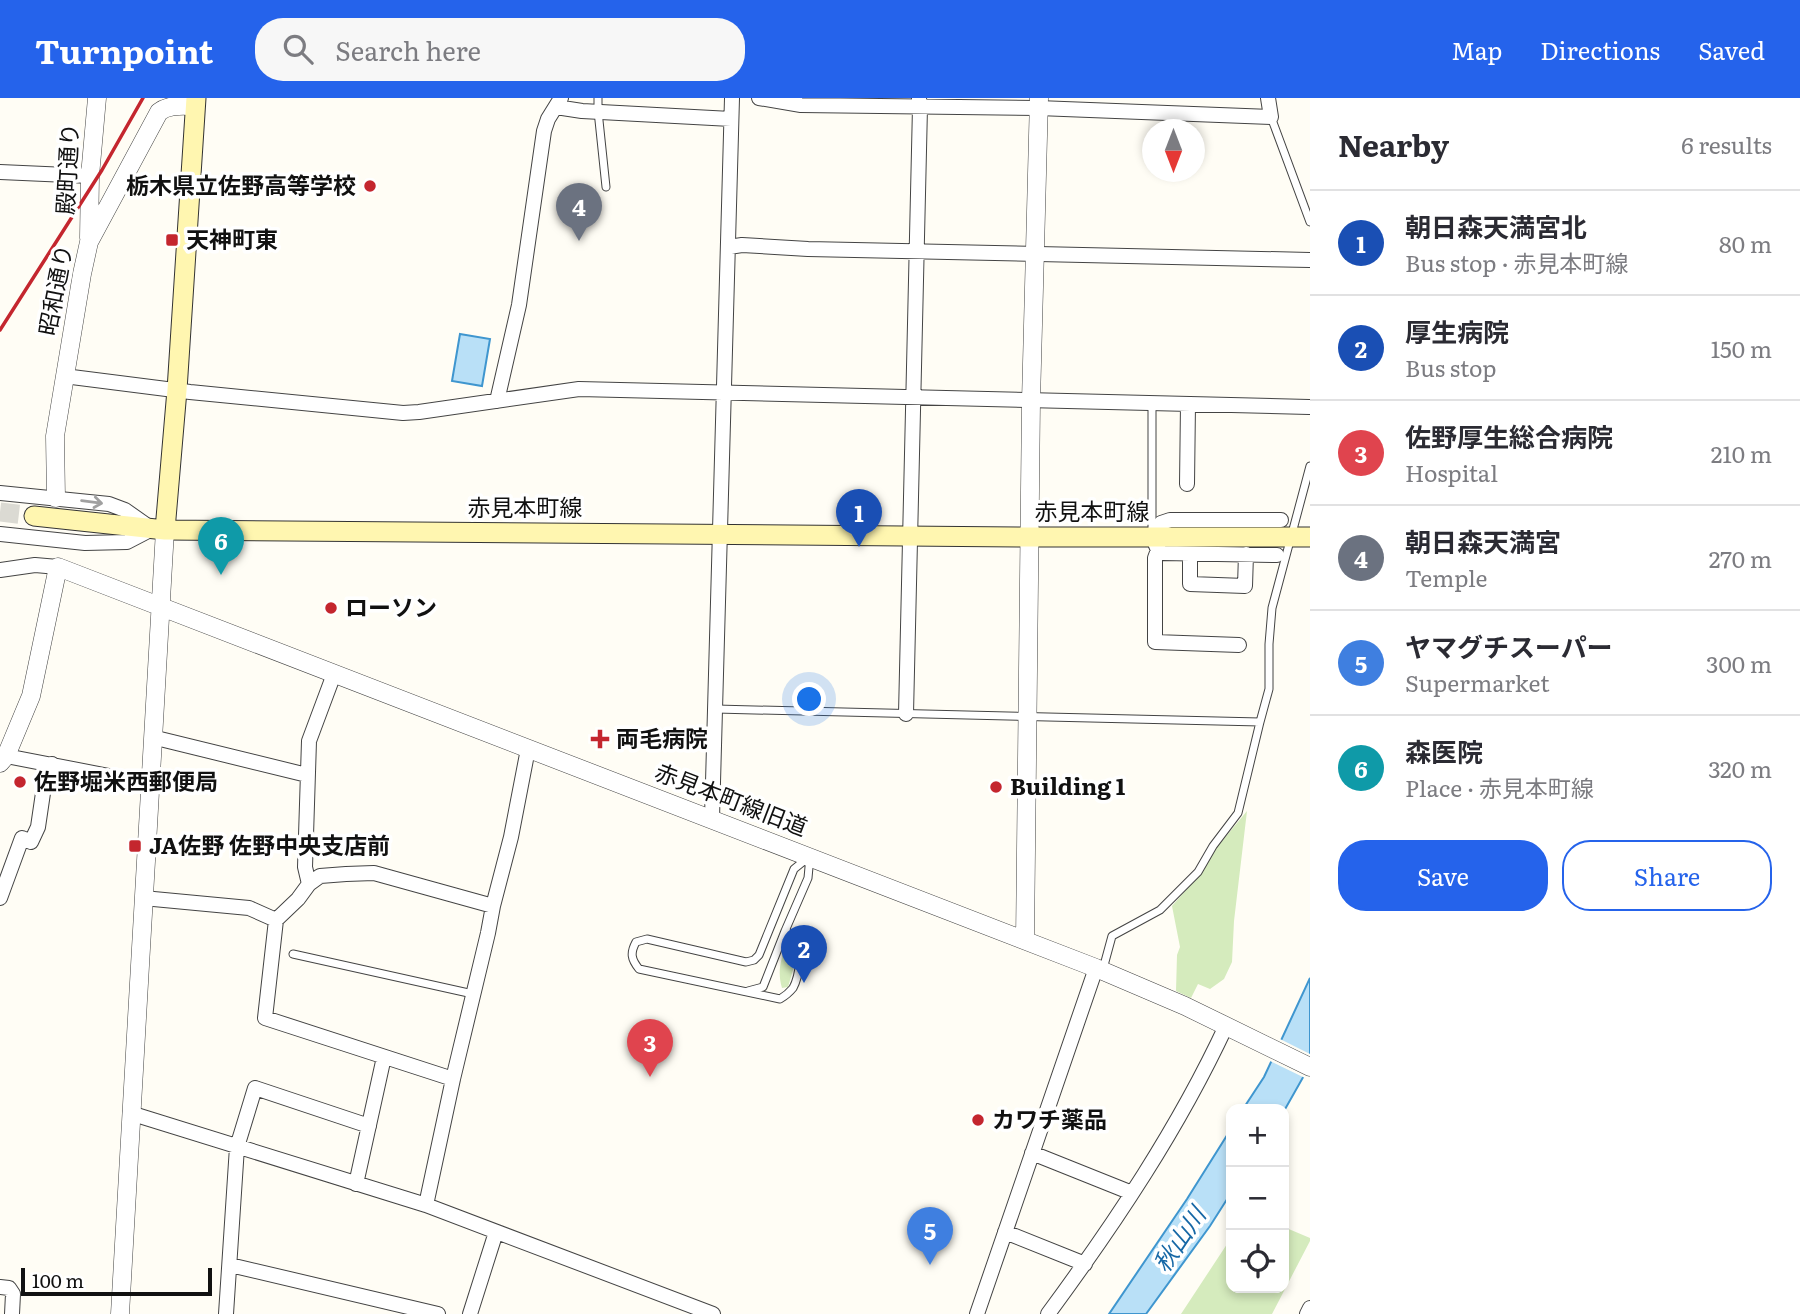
<!DOCTYPE html>
<html lang="en">
<head>
<meta charset="utf-8">
<style>
	:root { --surface:#fff; --page:#f7f7f7; --text:#2b2b33; --muted:#7c7c81; --line:#e1e1e2; --accent:#2563eb }
	body { margin:0; font-family:Literata,"Noto Sans JP",serif; background:var(--page); color:var(--text) }
	.controls { position:absolute; right:21px; bottom:21px; display:grid; overflow:hidden; border-radius:14px; box-shadow:0 4px 10px #0003 }
	.controls button { width:63px; height:63px; display:grid; place-items:center; padding:0; border:0; border-bottom:2px solid var(--line); background:var(--surface); color:var(--text); font:35px sans-serif }
	.compass { position:absolute; left:1142px; top:21px; width:63px; height:63px; border-radius:50%; background:var(--surface); box-shadow:0 4px 10px #0003; rotate:180deg }
	.scale { position:absolute; left:21px; bottom:18px; width:191px; box-sizing:border-box; padding-left:7px; border:4px solid #111; border-top:0; font-size:19px; line-height:24px; white-space:nowrap; color:#111; -webkit-text-stroke:5px #fff; paint-order:stroke }
	.you { position:absolute; left:810px; top:602px; width:24px; height:24px; margin:-18px; border:5px solid #fff; border-radius:50%; background:#1a73e8; box-shadow:0 0 0 10px #1a73e833 }
	.badge { display:grid; place-items:center; width:46px; height:46px; border-radius:50%; background:var(--accent); color:#fff; font-size:23px; font-weight:700 }
	.pin { position:absolute; translate:-50% -58px; filter:drop-shadow(0 2px 4px #0008) }
	.pin::after { content:''; position:absolute; top:37px; width:24px; height:21px; background:inherit; clip-path:polygon(0 0,100% 0,50% 100%) }
	.list { margin:0; padding:0; list-style:none }
	h2 { display:flex; justify-content:space-between; align-items:center; height:91px; margin:0; padding:0 28px; font-size:30px }
	h2 small { font-size:23px; font-weight:400; color:var(--muted) }
	.list li { display:grid; grid-template-columns:46px 1fr auto; gap:21px; align-items:center; box-sizing:border-box; height:105px; padding:0 28px; border-top:2px solid var(--line) }
	.list b { display:block; font-size:26px; white-space:nowrap }
	.list p { margin:0; font-size:23px; white-space:nowrap; color:var(--muted) }
	.list em { font-size:23px; font-style:normal; color:var(--muted) }
	.actions { display:flex; gap:14px; padding:21px 28px }
	.actions a { flex:1; padding:16px 0; border:2px solid var(--accent); border-radius:28px; text-align:center; font-size:24px; color:var(--accent) }
	.actions .main { background:var(--accent); color:#fff }
	.icon { flex:none; width:38px; height:38px; fill:none; stroke:currentColor; stroke-width:2; stroke-linecap:round; stroke-linejoin:round }
	.map { position:relative; flex:none; width:1310px; height:1216px; overflow:hidden }
	header { display:flex; align-items:center; gap:42px; box-sizing:border-box; height:98px; padding:0 35px; background:var(--accent); color:#fff }
	header strong { font-size:33px }
	nav { display:flex; gap:38px; margin-inline-start:auto; font-size:24px }
	.search { width:490px; height:63px; background:var(--page); display:flex; align-items:center; gap:18px; box-sizing:border-box; padding:0 24px; border-radius:28px; color:var(--muted); font-size:26px }
	main { display:flex }
	aside { flex:1; background:var(--surface) }
	.map>svg:first-child { display:block }
	.green { fill:#d5ebbd }
	.water { fill:#b9e0f7; stroke:#3f96cf; stroke-width:2 }
	.pier { fill:#fffdf5 }
	.lines { fill:none; stroke-linecap:round; stroke-linejoin:round }
	.secondary-tunnel { stroke:#dbdad3; stroke-width:19; stroke-dasharray:19 10; stroke-linecap:butt }
	.service-casing { stroke:#444; stroke-width:9 }
	.minor-casing { stroke:#444; stroke-width:16 }
	.tertiary-casing { stroke:#444; stroke-width:19 }
	.secondary-casing { stroke:#333; stroke-width:21 }
	.service { stroke:#fff; stroke-width:7 }
	.minor { stroke:#fff; stroke-width:14 }
	.tertiary { stroke:#fff; stroke-width:18 }
	.secondary { stroke:#fff6b0; stroke-width:19 }
	.rail { stroke:#c4262e; stroke-width:3.5 }
	.oneway { stroke:#a0a0a0 }
	.poi-dot { fill:#c4262e; stroke:#fff; stroke-width:2.5 }
	.labels { text-anchor:middle; stroke-width:7; stroke-linejoin:round; paint-order:stroke }
	.street-label { font-size:23px; fill:#111; stroke:#fff }
	.poi-label { font-size:23px; font-weight:bold; fill:#111; stroke:#fff; text-anchor:start }
	.water-label { font-size:24px; font-style:italic; fill:#1768a6; stroke:#fff }
</style>
</head>
<body>
<header>
<strong>Turnpoint</strong>
<div class="search"><svg class="icon" aria-label="search" viewBox="0 0 24 24"><circle cx="10" cy="10" r="6"/><path d="M15 15l6 6"/></svg>Search here</div>
<nav><a>Map</a><a>Directions</a><a>Saved</a></nav>
</header>
<main>
<div class="map">
<svg width="1310" height="1216" viewBox="0 0 1310 1216">
	<rect width="100%" height="100%" fill="#fffdf5"/>
	<!-- green -->
	<path class="green" d="M1247,713l-13,110 -2,41 -8,17 -14,10 -12,-5 -7,14 -15,-7 1,-36 3,-8 -8,-41 28,-32 13,-22z
		M789,845l2,2 4,18 -7,24 -6,1c-5,-17 -1,-28 4,-44z
		M1284,1129l26,11v3l-38,73h-91l50,-76v50h53z"/>
	<!-- water -->
	<path class="water" d="M460,236l30,5 -8,47 -30,-5z
		M1310,880v87l-26,46v-2h-41l21,-32z
		M1231,1031v64l-21,33 -64,88h-37l78,-115z"/>
	<!-- pier -->
	<path class="pier" d="M1278,940l32,16v18l-3,7 -39,-19z"/>
	<g class="lines">
		<!-- secondary-tunnel -->
		<path class="secondary-tunnel" d="M0,414l34,4"/>
		<!-- service casing -->
		<g class="service-casing">
			<path id="service" d="M598,0v13l8,76
				M1271,19l39,105
				M1152,305v129
				M716,611l544,13
				M810,758l-2,22 -23,53c1,0 9,5 10,6 9,11 4,40 -2,51 -4,5 -8,8 -13,11l-141,-30c-8,-10 -9,-16 -3,-27l11,-3 99,23 8,-2 5,-5 35,-86z
				M293,856l180,40
				M1103,871l9,-33 48,-26 38,-38 15,-26 25,-33 22,-91 9,-33v-45l3,-36 38,-142
				M748,893l15,-4 22,-56"/>
		</g>
		<!-- minor casing -->
		<g class="minor-casing">
			<path id="minor" d="M759,0l42,7 237,3 233,9 -3,-19
				M556,9l26,4 149,8
				M0,74l90,4
				M729,149l13,-2 66,4 502,11
				M64,278l126,16 213,21 16,-1 160,-23 730,18
				M497,303l22,-96 25,-174 4,-12 13,-21
				M1187,386l1,-80
				M0,395l109,11 16,6 27,19 -25,13 -42,1 -85,-9
				M1158,452l-3,8v84l84,3
				M1190,456v30l55,2 1,-32
				M1277,457l-114,-2 -5,-3 -6,-14 9,-13 9,-3h111
				M0,472l35,-5 23,2
				M906,616l14,-607 -1,-9
				M152,639l155,38
				M6,658l144,28
				M712,720l20,-720
				M309,786l-4,-17 4,-126 25,-67
				M0,800l22,-60 9,4 7,-15 5,-34 9,-29
				M143,800l106,10 27,12
				M453,981l-188,-61 11,-98 22,-21 11,-15 11,-8 26,-2 28,-1 119,33
				M130,1015l296,92 287,109
				M1032,1055l100,40
				M356,1086l28,-127
				M426,1107l27,-126 35,-146 5,-27 18,-69 17,-88
				M1005,1134l80,32
				M230,1167l208,49
				M0,1189l9,1 4,6 -1,20
				M226,1216l11,-167 18,-59 114,38
				M470,1216l26,-82
				M977,1216l119,-346
				M1048,1216c67,-91 130,-185 178,-288
				M1307,1216l3,-6"/>
		</g>
		<!-- tertiary casing -->
		<g class="tertiary-casing">
			<path id="tertiary" d="M89,140l1,-62 7,-78
				M56,400l-1,-62 27,-162 7,-32 70,-130c10,-8 24,-6 36,-6
				M0,665l6,-7 25,-60 27,-129 1038,401 89,38 125,61
				M1025,842l6,-539 8,-303
				M120,1216l45,-784"/>
		</g>
		<!-- secondary casing -->
		<g class="secondary-casing">
			<path id="secondary" d="M34,418l131,14 865,7h280
				M165,432l12,-140 19,-292"/>
		</g>
		<!-- service -->
		<use href="#service" class="service"/>
		<!-- minor -->
		<use href="#minor" class="minor"/>
		<!-- tertiary -->
		<use href="#tertiary" class="tertiary"/>
		<!-- secondary -->
		<use href="#secondary" class="secondary"/>
		<!-- rail -->
		<path class="rail" d="M0,232l102,-160 41,-72"/>
	</g>
	<!-- one-way arrows -->
	<defs><path id="oneway-shaft" d="M-6 0H5M1.5-3L5.5 0L1.5 3" fill="none" stroke-width="1.6" stroke-linecap="round" stroke-linejoin="round" transform="scale(1.75)"/></defs>
	<use class="oneway" href="#oneway-shaft" transform="translate(92 404) rotate(7)"/>
	<!-- markers -->
	<g class="poi-dot">
		<circle cx="370" cy="88" r="7"/>
		<rect x="165" y="135" width="14" height="14" rx="3.5"/>
		<circle cx="331" cy="510" r="7"/>
		<path d="M596.5 630.5h7v7h7v7h-7v7h-7v-7h-7v-7h7z"/>
		<circle cx="20" cy="684" r="7"/>
		<circle cx="996" cy="689" r="7"/>
		<rect x="128" y="741" width="14" height="14" rx="3.5"/>
		<circle cx="978" cy="1022" r="7"/>
	</g>
	<g class="labels">
		<!-- street labels -->
		<g class="street-label">
			<text transform="translate(68 71) rotate(-87)" y="8">殿町通り</text>
			<text transform="translate(56 192) rotate(-79)" y="8">昭和通り</text>
			<text x="525" y="418">赤見本町線</text>
			<text x="1092" y="422">赤見本町線</text>
			<text transform="translate(731 702) rotate(21)" y="8">赤見本町線旧道</text>
		</g>
		<!-- poi labels -->
		<g class="poi-label">
			<text x="356" y="96" text-anchor="end">栃木県立佐野高等学校</text>
			<text x="186" y="150">天神町東</text>
			<text x="345" y="518">ローソン</text>
			<text x="616" y="649">両毛病院</text>
			<text x="34" y="692">佐野堀米西郵便局</text>
			<text x="1010" y="697">Building 1</text>
			<text x="149" y="756">JA佐野 佐野中央支店前</text>
			<text x="992" y="1030">カワチ薬品</text>
		</g>
		<!-- water labels -->
		<g class="water-label">
			<text transform="translate(1180 1142) rotate(-56)" y="8">秋山川</text>
		</g>
	</g>
</svg>
<div class="controls">
<button>+</button>
<button>−</button>
<button><svg class="icon" aria-label="locate" viewBox="0 0 24 24"><circle cx="12" cy="12" r="6"/><path d="M12 2v4M12 18v4M2 12h4M18 12h4"/></svg></button>
</div>
<svg class="compass" viewBox="-18 -18 36 36"><path d="M0-13l5 13h-10z" fill="#e53935"/><path d="M0 13l5-13h-10z" fill="#7c7c81"/></svg>
<div class="scale">100 m</div>
<div class="you"></div>
<div class="pin badge" style="left:859px;top:449px;background:#1a4fb4">1</div>
<div class="pin badge" style="left:804px;top:885px;background:#1a4fb4">2</div>
<div class="pin badge" style="left:650px;top:979px;background:#e0444e">3</div>
<div class="pin badge" style="left:579px;top:143px;background:#6b7280">4</div>
<div class="pin badge" style="left:930px;top:1167px;background:#3f7fe0">5</div>
<div class="pin badge" style="left:221px;top:477px;background:#0f9aa8">6</div>
</div>
<aside>
<h2>Nearby<small>6 results</small></h2>
<ul class="list">
<li><span class="badge" style="background:#1a4fb4">1</span><div><b>朝日森天満宮北</b><p>Bus stop · 赤見本町線</p></div><em>80 m</em></li>
<li><span class="badge" style="background:#1a4fb4">2</span><div><b>厚生病院</b><p>Bus stop</p></div><em>150 m</em></li>
<li><span class="badge" style="background:#e0444e">3</span><div><b>佐野厚生総合病院</b><p>Hospital</p></div><em>210 m</em></li>
<li><span class="badge" style="background:#6b7280">4</span><div><b>朝日森天満宮</b><p>Temple</p></div><em>270 m</em></li>
<li><span class="badge" style="background:#3f7fe0">5</span><div><b>ヤマグチスーパー</b><p>Supermarket</p></div><em>300 m</em></li>
<li><span class="badge" style="background:#0f9aa8">6</span><div><b>森医院</b><p>Place · 赤見本町線</p></div><em>320 m</em></li>
</ul>
<div class="actions"><a class="main">Save</a><a>Share</a></div>
</aside>
</main>
</body>
</html>
